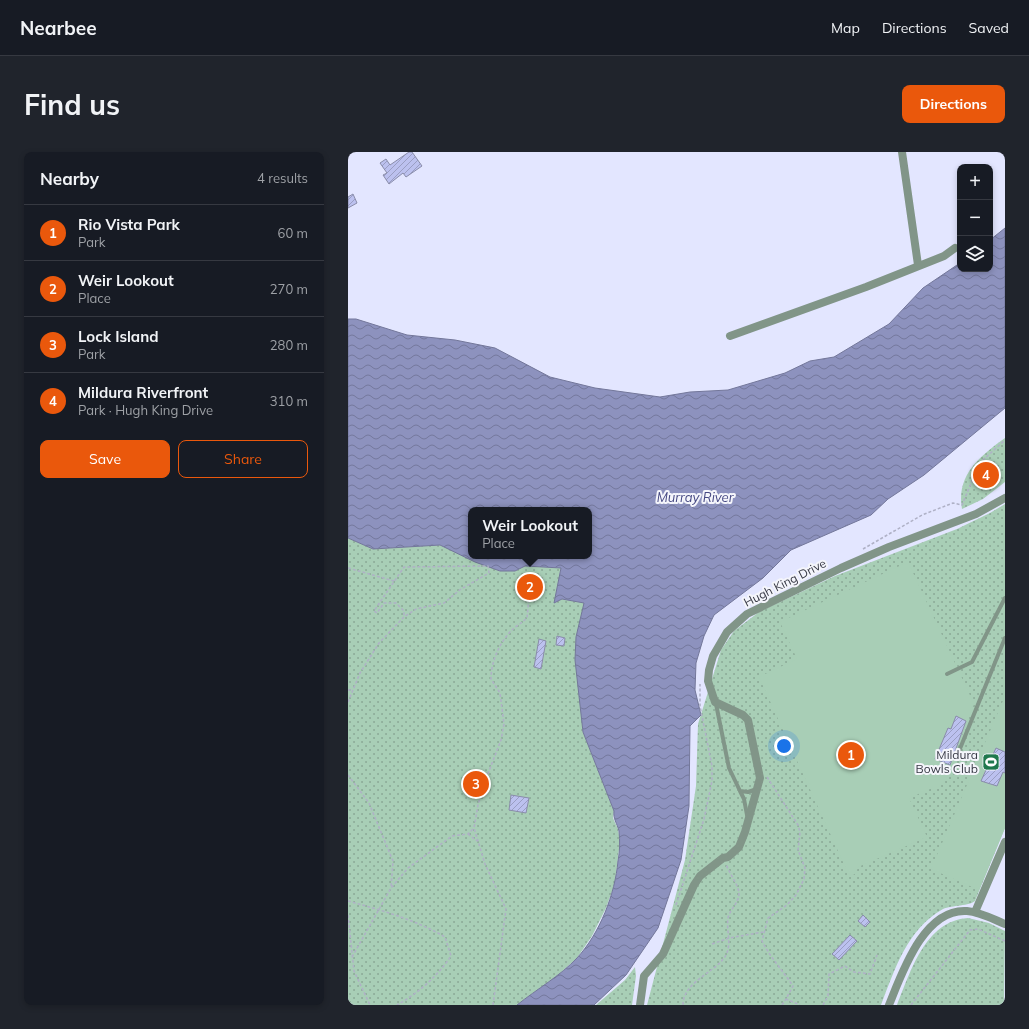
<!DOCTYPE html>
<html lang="en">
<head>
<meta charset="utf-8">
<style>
	:root { --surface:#171b24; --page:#20242c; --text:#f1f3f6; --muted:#9ea1a6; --line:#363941; --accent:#ea580c }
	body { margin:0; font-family:Mulish,sans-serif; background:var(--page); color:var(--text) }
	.controls { position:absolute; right:12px; top:12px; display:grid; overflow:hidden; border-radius:8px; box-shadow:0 2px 6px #0003 }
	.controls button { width:36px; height:36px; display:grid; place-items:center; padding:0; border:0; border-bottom:1px solid var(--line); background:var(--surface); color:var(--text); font:20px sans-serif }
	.you { position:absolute; left:436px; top:594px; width:14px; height:14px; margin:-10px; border:3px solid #fff; border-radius:50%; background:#1a73e8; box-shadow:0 0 0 6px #1a73e833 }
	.badge { display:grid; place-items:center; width:26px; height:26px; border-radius:50%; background:var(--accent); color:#fff; font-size:13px; font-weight:700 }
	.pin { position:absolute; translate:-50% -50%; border:2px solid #fff; box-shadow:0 1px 4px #0006 }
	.popup { position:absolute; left:120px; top:355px; width:124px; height:52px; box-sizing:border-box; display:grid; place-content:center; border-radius:8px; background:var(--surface); filter:drop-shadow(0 1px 3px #0005); font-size:13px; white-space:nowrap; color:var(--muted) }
	.popup b { font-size:15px; color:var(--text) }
	.popup::after { content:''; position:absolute; left:50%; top:100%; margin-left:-8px; border:8px solid transparent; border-top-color:var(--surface) }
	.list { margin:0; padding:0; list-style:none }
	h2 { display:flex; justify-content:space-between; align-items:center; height:52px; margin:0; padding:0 16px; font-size:17px }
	h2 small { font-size:13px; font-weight:400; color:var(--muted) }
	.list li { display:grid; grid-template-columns:26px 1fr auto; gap:12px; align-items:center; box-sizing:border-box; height:56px; padding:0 16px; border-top:1px solid var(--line) }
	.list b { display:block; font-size:15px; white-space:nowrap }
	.list p { margin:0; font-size:13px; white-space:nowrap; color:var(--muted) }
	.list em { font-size:13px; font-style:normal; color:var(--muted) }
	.actions { display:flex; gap:8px; padding:12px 16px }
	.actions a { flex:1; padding:9px 0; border:1px solid var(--accent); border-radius:8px; text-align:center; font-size:14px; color:var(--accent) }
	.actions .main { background:var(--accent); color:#fff }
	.icon { flex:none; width:22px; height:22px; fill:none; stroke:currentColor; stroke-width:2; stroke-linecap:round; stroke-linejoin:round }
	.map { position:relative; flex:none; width:657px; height:853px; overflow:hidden; border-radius:8px }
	header { display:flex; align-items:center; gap:24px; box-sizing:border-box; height:56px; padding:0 20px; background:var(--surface); border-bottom:1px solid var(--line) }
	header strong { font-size:19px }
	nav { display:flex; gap:22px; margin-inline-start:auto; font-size:14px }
	.intro { display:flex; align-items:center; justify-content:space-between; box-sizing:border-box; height:96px; padding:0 24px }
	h1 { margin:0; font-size:28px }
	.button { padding:10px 18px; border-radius:8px; background:var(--accent); color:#fff; font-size:14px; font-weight:700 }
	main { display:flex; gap:24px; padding:0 24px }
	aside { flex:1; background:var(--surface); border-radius:8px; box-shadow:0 2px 6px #0003 }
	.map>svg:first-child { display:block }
	.grass { fill:url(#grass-dots) }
	.pitch { fill:#a8ceb6 }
	.water { fill:url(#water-waves); stroke:#73779a; fill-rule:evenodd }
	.building { fill:url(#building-hatch); stroke:#898ca9 }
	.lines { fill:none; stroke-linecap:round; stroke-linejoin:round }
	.path { stroke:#afb1c6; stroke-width:1.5; stroke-dasharray:3 2; stroke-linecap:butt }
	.service { stroke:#819588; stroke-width:4 }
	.minor { stroke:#819588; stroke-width:8 }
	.tertiary { stroke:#819588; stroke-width:8 }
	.labels { text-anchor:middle; stroke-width:4; stroke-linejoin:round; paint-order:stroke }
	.street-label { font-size:12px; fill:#373945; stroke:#f4f5fb }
	.poi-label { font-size:12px; fill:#373945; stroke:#f4f5fb; text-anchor:end }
	.water-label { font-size:13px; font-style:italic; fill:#464983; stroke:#f4f5fb }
</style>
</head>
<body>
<header>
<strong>Nearbee</strong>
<nav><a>Map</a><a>Directions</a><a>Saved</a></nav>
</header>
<div class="intro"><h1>Find us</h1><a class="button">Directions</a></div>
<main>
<aside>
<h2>Nearby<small>4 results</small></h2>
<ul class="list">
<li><span class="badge">1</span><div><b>Rio Vista Park</b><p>Park</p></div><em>60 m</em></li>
<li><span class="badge">2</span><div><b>Weir Lookout</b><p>Place</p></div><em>270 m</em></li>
<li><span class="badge">3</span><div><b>Lock Island</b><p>Park</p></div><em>280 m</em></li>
<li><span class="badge">4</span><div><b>Mildura Riverfront</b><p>Park · Hugh King Drive</p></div><em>310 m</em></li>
</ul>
<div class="actions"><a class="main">Save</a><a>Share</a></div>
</aside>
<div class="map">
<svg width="657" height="853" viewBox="0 0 657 853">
	<defs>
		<pattern id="grass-dots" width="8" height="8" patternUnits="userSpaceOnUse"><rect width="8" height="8" fill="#a8ceb6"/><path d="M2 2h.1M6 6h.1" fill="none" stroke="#8aa896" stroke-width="1.8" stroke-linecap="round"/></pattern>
		<pattern id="water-waves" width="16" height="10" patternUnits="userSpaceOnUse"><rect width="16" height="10" fill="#8d92be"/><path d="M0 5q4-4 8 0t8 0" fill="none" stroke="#74789c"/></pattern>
		<pattern id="building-hatch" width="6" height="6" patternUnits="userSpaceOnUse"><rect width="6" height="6" fill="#bcc1ef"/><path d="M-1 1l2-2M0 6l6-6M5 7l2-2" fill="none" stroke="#9a9ec3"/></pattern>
	</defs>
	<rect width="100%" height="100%" fill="#e3e6ff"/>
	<!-- grass -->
	<path class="grass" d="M657,286v44l-22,17 -21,10c-6,-34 18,-53 43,-71z
		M657,352v324l-30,73c-5,5 -23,4 -32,8 -36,20 -48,60 -62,96h-234l38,-145 11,-74 2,-62 23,-74 13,-19 25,-19 76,-36 122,-47 33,-16z
		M0,386l25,11 67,-4 60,26h15l10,-5 36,2 -6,34 7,-3 23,4 -9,34 7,95 31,79 -1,7 5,11 2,12 -5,42 -9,25 -14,28 -15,22 -19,17 -41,30h-169z
		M620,766l21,5 16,8 -1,74h-107c14,-34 28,-84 71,-87z
		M287,815l1,9 -4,29h-36l29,-25z"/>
	<!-- pitch -->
	<path class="pitch" d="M560,410l66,142 -30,79 -35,15 18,39 -69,30 -2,6 -3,2 -5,-2 -89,-196 38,-18 -17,-37z
		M657,544v132l-26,62 -48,-21z"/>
	<!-- water -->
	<path class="water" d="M657,76v180l-81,67 -36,24 -17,16 -80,35 -28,28 -49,37 -10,21 -8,27 -1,27 6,25 -11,11 -1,80 -8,54 -23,68 -32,47 -32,30h-77c20,-16 43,-29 60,-47 23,-25 38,-64 41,-97 2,-10 2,-20 1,-30 -2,-8 -6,-12 -5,-20l-31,-79 -8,-72 1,-23 8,-34 -22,-4 -8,4 7,-35 -36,-2 -10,5h-15l-25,-9 -35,-17 -67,4 -25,-11v-219h8l51,16 48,5 40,8 55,29 45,11 65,9 30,-5 38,-2 57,-17 25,-12 24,-4 55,-33 34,-36 37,-25v6h30v-29zM123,358h118v46h-118z"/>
	<!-- building -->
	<path class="building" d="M61,0h3l10,14 -16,11 -3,-4 -14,11 -6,-9 4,-2 -7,-10 6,-4 4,6z
		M5,42l4,9 -9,5v-11z
		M209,484l8,2 -1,8 -8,-1z
		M191,487l7,2 -5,28 -7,-2z
		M608,564l10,5 -16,44 -15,-6 13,-31 3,1z
		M648,596l9,4v21l-2,-1 -6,14 -16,-5z
		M163,643l18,3 -3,15 -17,-3z
		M515,763l7,7 -5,5 -7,-6z
		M502,783l7,6 -18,19 -7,-6z"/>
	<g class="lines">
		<!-- path -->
		<path class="path" d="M515,397l59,-34 31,-12 9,2 15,-36 7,-10 21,-19
			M0,416l46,13
			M0,538h4
			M0,550l12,-29 19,-30 25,-26 12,-8 28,-6 17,-14 28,-16 -1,-7 -84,1 -30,44 3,2 7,-10h12l8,8v6
			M0,623l21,28 24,58 -2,27
			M419,625l31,48 2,7 -2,18 7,18 -1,11 -8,16 -9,10 -19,13 -6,23c8,16 21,30 31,45l-7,13 14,6
			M120,682l9,7
			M0,749c33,9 68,19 97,36l6,19c-14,21 -33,37 -54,49
			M328,753l28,-86 8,-38v-15l-12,-60v-22
			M0,763l6,56 16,34
			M364,792l17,-6 34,-6
			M4,805l39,-69 17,-20 44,-32 16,-2 6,-6
			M145,853l13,-96 -21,-45 -11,-36 4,-23 6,-21 17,-44 3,-16 -4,-31 -9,-14c0,-17 8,-36 21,-49 4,-4 10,-7 15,-12l3,-31
			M335,853c0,-24 33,-32 43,-50 6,-12 0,-25 2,-37 2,-9 11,-15 11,-25 -1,-9 -10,-20 -13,-29
			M434,853l4,-6
			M475,853l5,-9 1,-22 16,-8 9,6 16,2 7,-19
			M563,853l59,-75 8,-1 27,12"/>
		<!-- service -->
		<path class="service" d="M599,522l25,-12 33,-64
			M368,552l13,64 11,23 8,1 9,-3
			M609,604l48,-118
			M392,639l4,8 3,16"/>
		<!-- minor -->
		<path class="minor" d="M554,0l16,113
			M382,184l136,-49 78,-31 11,-8
			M627,760l30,-70
			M292,853l4,-29 19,-22 31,-69 6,-9 23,-18 5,-1 11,-10 6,-15 15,-54 -12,-58 -5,-5 -28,-13 -7,-21 1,-11 4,-14 14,-24 20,-18 94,-46 48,-21 87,-33 29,-16"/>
		<!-- tertiary -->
		<path class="tertiary" d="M541,853c13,-32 35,-97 78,-94 13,1 26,8 38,13"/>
	</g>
	<!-- icons -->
	<defs>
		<g id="stadium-square" transform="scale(0.9)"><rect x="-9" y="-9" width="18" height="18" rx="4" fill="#1f784d" stroke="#f4f5fb"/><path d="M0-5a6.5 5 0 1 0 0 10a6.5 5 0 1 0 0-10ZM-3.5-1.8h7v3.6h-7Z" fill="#fff"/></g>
	</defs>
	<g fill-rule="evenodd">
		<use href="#stadium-square" x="643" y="610"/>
	</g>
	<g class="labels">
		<!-- street labels -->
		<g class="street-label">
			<text transform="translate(437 431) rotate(-27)" y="4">Hugh King Drive</text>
		</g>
		<!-- poi labels -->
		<g class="poi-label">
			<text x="630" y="607">Mildura<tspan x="630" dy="14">Bowls Club</tspan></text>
		</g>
		<!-- water labels -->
		<g class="water-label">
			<text x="347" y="350">Murray River</text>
		</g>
	</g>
</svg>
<div class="controls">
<button>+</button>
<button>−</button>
<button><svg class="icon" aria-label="layers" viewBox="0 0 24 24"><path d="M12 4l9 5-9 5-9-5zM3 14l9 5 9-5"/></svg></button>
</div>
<div class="you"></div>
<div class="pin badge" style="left:503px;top:603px">1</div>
<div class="pin badge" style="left:182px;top:435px">2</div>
<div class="popup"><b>Weir Lookout</b>Place</div>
<div class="pin badge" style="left:128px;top:632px">3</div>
<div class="pin badge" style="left:638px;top:323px">4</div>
</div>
</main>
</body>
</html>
